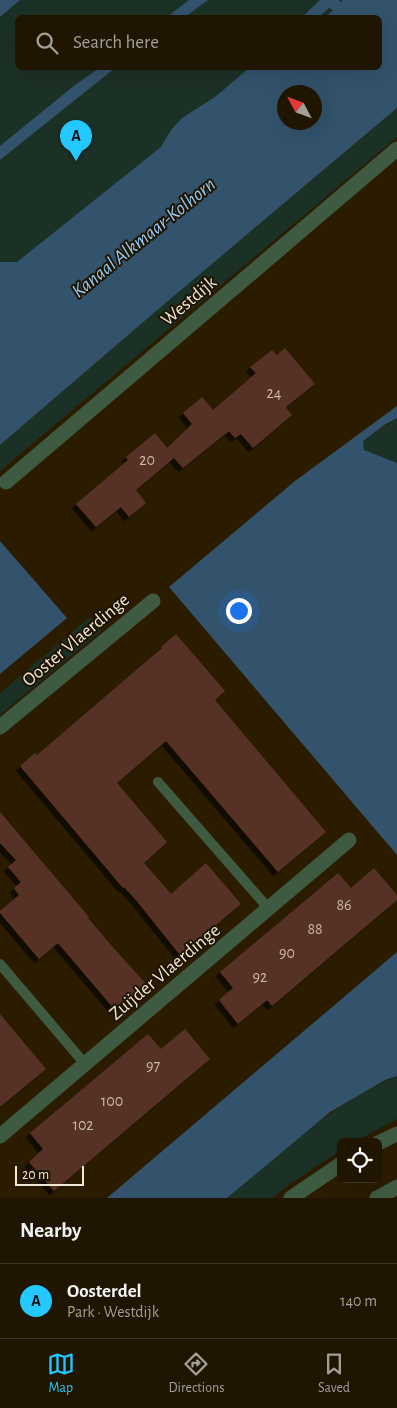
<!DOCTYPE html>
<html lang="en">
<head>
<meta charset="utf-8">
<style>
	:root { --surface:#201500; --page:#281e0a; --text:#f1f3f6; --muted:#a29f99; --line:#3d3422; --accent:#23c9fe }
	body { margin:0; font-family:"Alegreya Sans",sans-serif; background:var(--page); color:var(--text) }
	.controls { position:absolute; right:15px; bottom:15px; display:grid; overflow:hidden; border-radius:8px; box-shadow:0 5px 20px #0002 }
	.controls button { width:45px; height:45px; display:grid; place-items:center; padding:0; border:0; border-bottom:1px solid var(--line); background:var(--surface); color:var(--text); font:25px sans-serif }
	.compass { position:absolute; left:277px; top:85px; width:45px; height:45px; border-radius:50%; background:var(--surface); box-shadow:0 5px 20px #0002; rotate:311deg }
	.scale { position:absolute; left:15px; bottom:12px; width:69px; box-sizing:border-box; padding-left:5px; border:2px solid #f1e7d7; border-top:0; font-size:14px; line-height:18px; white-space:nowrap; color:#f1e7d7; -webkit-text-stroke:4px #1f1401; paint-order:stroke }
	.you { position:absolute; left:238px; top:610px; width:18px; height:18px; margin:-12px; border:4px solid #fff; border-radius:50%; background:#1a73e8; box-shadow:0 0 0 8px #1a73e833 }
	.badge { display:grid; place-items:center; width:32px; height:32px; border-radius:50%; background:var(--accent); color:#111; font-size:16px; font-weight:700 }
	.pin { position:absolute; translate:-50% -41px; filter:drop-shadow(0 1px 2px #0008) }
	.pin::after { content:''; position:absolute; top:26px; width:18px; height:15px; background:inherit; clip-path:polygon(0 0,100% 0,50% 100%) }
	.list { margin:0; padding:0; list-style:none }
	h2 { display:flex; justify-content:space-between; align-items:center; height:65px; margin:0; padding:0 20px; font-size:21px }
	h2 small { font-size:16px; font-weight:400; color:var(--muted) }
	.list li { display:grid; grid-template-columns:32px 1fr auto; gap:15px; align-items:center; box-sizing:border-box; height:75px; padding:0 20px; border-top:1px solid var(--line) }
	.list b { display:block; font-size:19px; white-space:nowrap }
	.list p { margin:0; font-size:16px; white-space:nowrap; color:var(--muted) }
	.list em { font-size:16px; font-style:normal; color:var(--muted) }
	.icon { flex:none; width:28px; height:28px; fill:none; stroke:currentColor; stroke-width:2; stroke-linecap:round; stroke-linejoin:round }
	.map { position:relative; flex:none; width:397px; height:1198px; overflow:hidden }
	.search { position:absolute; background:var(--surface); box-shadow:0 5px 20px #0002; left:15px; right:15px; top:15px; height:55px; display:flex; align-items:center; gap:12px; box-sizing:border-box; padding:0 18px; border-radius:8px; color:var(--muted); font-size:19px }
	.sheet { height:140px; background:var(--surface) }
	nav { display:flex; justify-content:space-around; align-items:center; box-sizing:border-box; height:70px; border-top:1px solid var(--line); background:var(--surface); font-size:14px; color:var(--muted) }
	nav a { display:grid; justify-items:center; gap:2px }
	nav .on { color:var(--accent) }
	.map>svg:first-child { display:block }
	.green { fill:#1c3126 }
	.water { fill:#33536c; fill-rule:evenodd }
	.building { fill:#563325; filter:url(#shadow) }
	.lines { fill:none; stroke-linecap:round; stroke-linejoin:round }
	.service { stroke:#3e5a41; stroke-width:10 }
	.minor { stroke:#3e5a41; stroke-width:15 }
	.tertiary { stroke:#3e5a41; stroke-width:15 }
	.labels { text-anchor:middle; stroke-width:4; stroke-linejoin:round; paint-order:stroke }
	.number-label { font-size:16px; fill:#cabaaa }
	.street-label { font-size:19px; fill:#f1e7d7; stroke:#1f1401 }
	.water-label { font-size:20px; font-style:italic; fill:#92cbf7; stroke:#1f1401 }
</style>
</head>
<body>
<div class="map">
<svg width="397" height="1198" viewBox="0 0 397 1198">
	<defs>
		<filter id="shadow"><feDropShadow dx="-4.5" dy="4.5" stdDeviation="0" flood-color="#0009"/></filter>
	</defs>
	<rect width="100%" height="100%" fill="#2b1c00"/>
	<!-- green -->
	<path class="green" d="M0,0h351l-17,17 -316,1v50h267l-285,216z
		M397,108v29l-397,334v-26l155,-133z
		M397,418v45l-33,-13 -2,-9z
		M90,617l11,14 -101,84v-22z
		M397,1076v43l-43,23h-13v8l-51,34 -17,14h-46c53,-44 105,-96 170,-122z"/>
	<!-- water -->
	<path class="water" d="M0,0h20l-20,17z
		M189,0h19l-23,17h-18z
		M320,0h19l1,2 3,-2h54v108l-242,204 -155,133v-183h17l144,-115 10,-17 11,-12 33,-21 34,-29h131v-50l-54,-1 7,-7 -4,-2 -10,9h-17zM284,92h30v30h-30z
		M99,68h16l-115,92v-14l75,-61z
		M397,406v12l-11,6 -23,17 1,9 33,13v392l-228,-268 126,-106z
		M0,541l67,77 -67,56z
		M397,952v124l-12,4 -55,32 -103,86h-120z"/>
	<!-- building -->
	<path class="building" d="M285,348l30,36 -28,22 -1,2 6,7 -39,33 -12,-14 -6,4 -6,-7 -46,37 -9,-10 -38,32 10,13 -17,14 -8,-10 -25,20 -20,-23 52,-44 -2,-3 29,-24 12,15 25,-24 -9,-11 19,-16 11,13 43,-37 -6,-6 22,-17 5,5z
		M176,634l49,57 -10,9 111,132 -48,40 -112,-131 -49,42 50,59 -23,21 27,31 35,-31 35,41 -61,51 -44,-55 -12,-13 -1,1 -103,-122 15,-13 2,2 84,-72 41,-35 -1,-1z
		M0,812l89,105 -1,1 23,27 35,39 -31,26 -57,-67 -19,16 -39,-46v-2l19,-16 -5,-7 7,-6 -13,-15 8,-7 -16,-17z
		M374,868l23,27v5l-125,106 -5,-6 -29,24 -19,-24 14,-12 -13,-16 118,-99 13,15z
		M0,1014l46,55 -46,38z
		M185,1029l25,30 -156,132 -25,-29 14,-13 -13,-16 118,-99 13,15z"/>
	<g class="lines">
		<!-- service -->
		<path class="service" d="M158,782l111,127
			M0,964l85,100"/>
		<!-- minor -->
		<path class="minor" d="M6,482l391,-333
			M0,727l153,-126
			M0,1136l349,-296"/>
		<!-- tertiary -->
		<path class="tertiary" d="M378,1143l19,-9
			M291,1198l50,-34
			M377,1198l20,-11"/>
	</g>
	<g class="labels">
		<!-- number labels -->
		<g class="number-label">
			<text x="274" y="398">24</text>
			<text x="147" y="465">20</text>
			<text x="344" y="910">86</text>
			<text x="315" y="934">88</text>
			<text x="287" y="958">90</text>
			<text x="260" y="982">92</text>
			<text x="153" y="1071">97</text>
			<text x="112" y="1106">100</text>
			<text x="83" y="1130">102</text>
		</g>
		<!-- street labels -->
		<g class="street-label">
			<text transform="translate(188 300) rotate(-40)" y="7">Westdijk</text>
			<text transform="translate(75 639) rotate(-40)" y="7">Ooster Vlaerdinge</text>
			<text transform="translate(164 971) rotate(-40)" y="7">Zuijder Vlaerdinge</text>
		</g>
		<!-- water labels -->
		<g class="water-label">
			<text transform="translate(143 237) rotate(-39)" y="7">Kanaal Alkmaar-Kolhorn</text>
		</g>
	</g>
</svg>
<div class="controls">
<button><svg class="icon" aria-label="locate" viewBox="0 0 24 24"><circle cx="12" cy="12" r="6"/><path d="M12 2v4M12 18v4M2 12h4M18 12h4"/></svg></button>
</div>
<svg class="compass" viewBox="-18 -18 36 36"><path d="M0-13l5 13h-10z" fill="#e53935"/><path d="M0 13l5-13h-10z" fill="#a29f99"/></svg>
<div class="scale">20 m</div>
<div class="you"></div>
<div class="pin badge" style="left:76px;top:161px">A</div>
<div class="search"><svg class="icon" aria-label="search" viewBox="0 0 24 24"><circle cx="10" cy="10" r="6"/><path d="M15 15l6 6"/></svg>Search here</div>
</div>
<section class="sheet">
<h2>Nearby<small></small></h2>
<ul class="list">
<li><span class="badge">A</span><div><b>Oosterdel</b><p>Park · Westdijk</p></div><em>140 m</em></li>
</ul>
</section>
<nav>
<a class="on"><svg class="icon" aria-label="map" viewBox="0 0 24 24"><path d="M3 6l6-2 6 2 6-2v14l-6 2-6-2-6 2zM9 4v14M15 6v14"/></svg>Map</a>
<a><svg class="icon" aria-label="directions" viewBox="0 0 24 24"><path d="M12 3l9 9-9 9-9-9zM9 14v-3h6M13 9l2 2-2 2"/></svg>Directions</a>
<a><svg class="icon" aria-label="saved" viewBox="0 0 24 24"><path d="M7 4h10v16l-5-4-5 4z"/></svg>Saved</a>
</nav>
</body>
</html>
